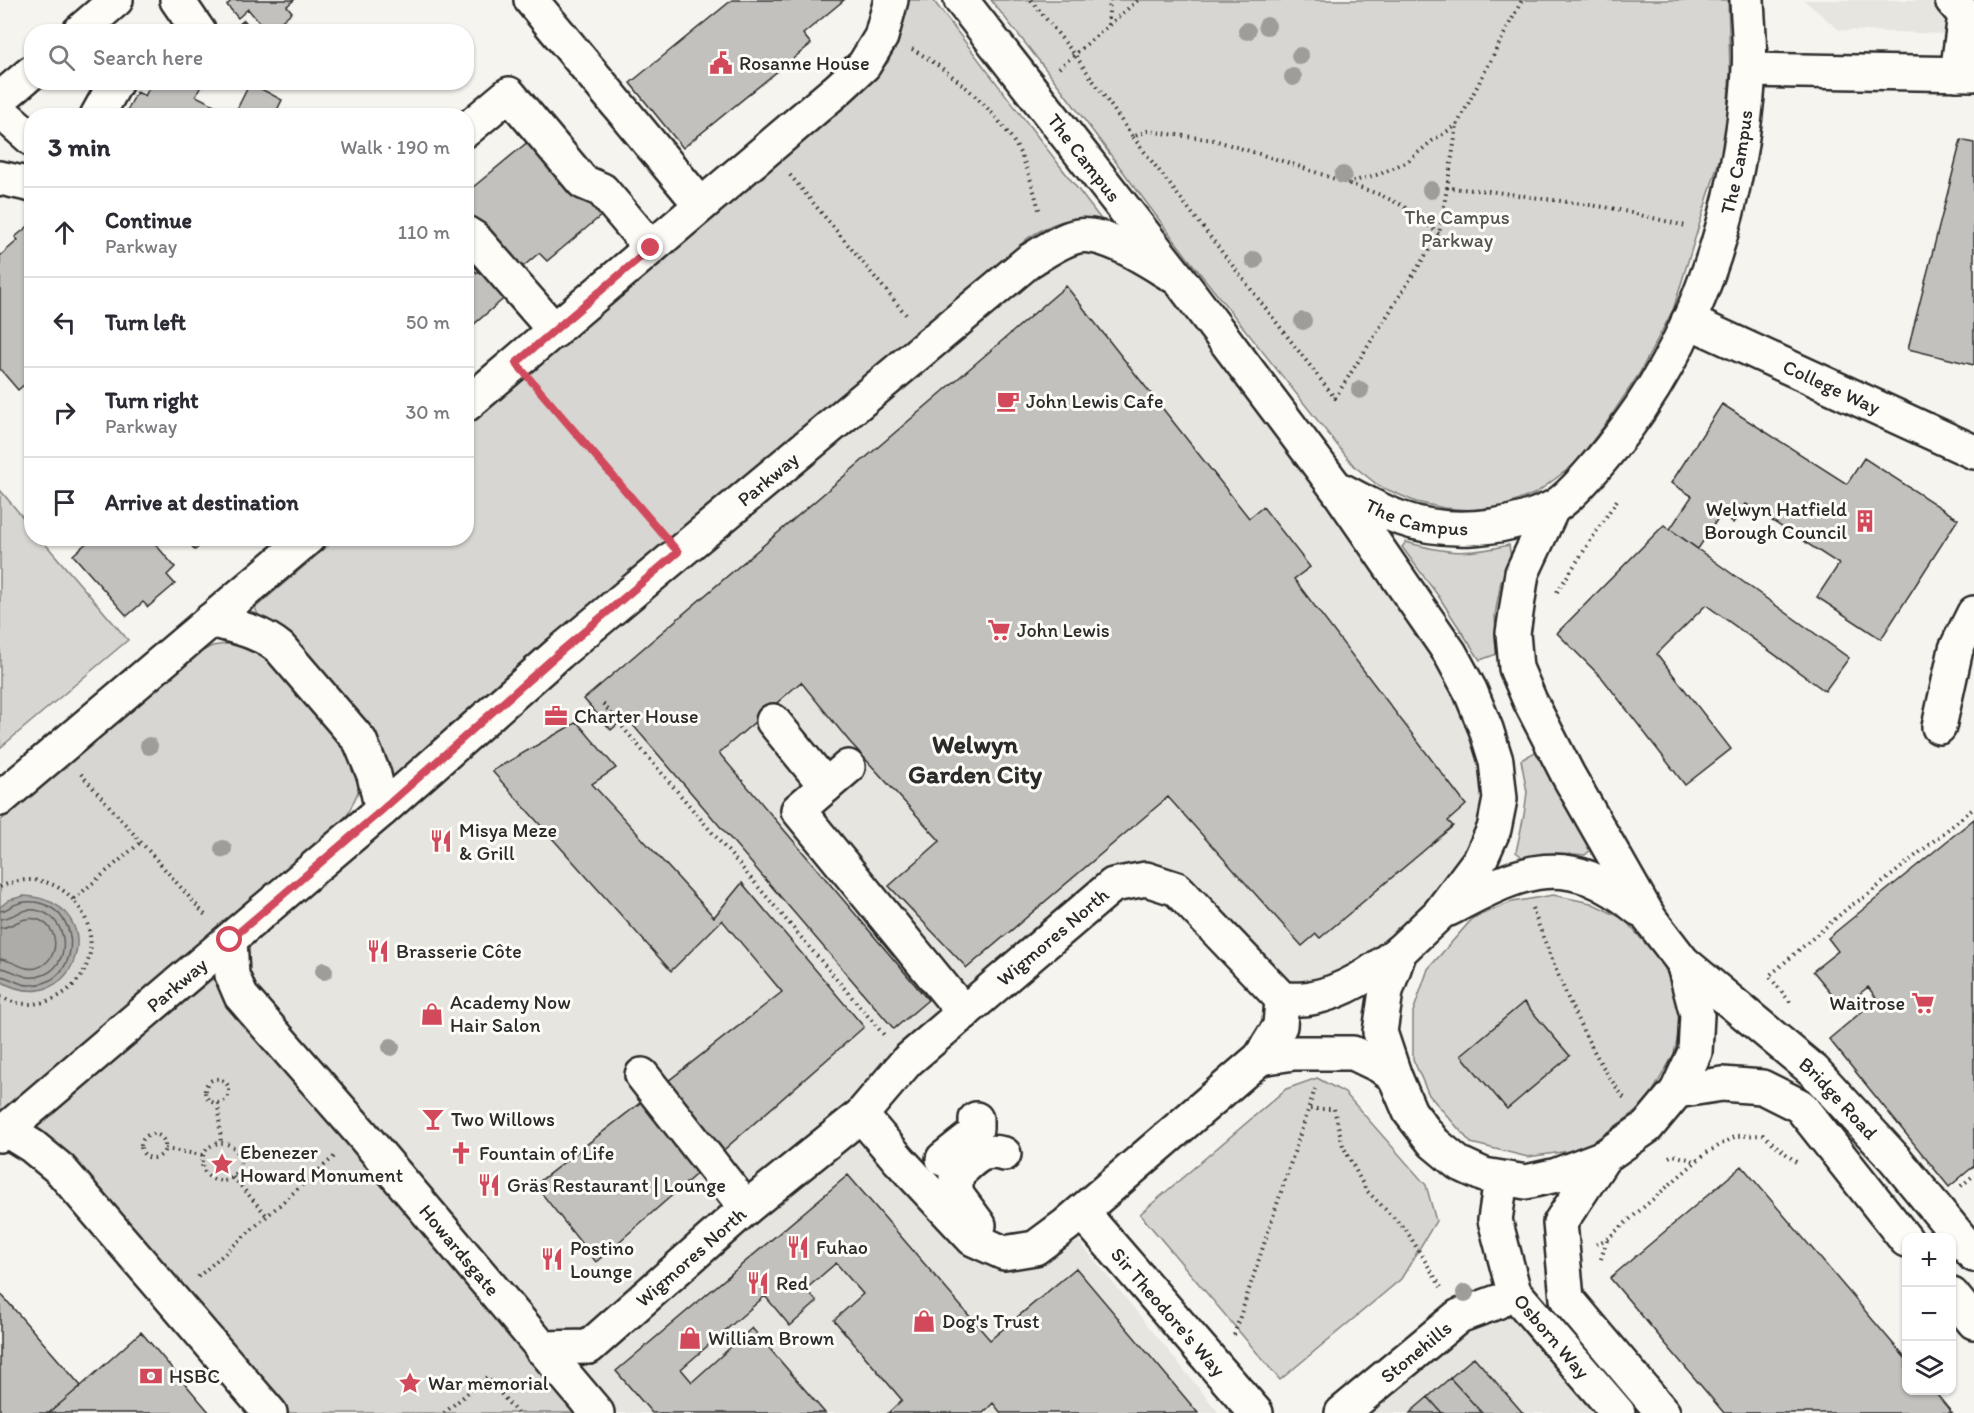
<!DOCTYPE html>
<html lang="en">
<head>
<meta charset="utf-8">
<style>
	:root { --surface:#fff; --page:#f7f7f7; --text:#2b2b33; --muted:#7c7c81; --line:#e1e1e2 }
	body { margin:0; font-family:Itim,sans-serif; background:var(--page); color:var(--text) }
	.controls { position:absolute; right:18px; bottom:18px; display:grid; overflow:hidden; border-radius:12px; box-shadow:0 2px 4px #0004 }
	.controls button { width:54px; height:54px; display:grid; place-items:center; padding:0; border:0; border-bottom:2px solid var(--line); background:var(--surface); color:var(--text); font:30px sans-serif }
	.stop { position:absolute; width:18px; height:18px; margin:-14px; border:4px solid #d1495b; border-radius:50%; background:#fff }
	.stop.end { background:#d1495b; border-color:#fff; box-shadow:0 2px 6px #0008 }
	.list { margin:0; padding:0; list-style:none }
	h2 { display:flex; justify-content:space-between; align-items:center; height:78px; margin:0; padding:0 24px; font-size:26px }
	h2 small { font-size:20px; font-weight:400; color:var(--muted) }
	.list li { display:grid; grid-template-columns:39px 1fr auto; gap:18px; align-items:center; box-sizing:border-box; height:90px; padding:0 24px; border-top:2px solid var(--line) }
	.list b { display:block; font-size:22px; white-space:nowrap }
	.list p { margin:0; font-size:20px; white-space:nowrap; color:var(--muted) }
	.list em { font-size:20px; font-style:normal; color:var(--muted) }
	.icon { flex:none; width:33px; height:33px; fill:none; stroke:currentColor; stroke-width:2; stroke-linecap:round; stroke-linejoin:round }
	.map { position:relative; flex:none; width:1974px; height:1413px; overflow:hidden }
	.search { position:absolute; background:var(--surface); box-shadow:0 2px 4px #0004; left:24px; top:24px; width:450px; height:66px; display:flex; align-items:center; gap:15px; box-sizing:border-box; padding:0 21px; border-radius:24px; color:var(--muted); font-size:22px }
	.panel { position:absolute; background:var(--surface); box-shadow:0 2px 4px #0004; left:24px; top:108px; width:450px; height:438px; border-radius:24px }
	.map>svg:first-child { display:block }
	.built { fill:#e6e5e0 }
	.green { fill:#d7d6d2; stroke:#81807e; stroke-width:1.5 }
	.water { fill:#adaca9; stroke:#797877; stroke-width:1.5 }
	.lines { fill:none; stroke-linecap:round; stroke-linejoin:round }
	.shore { stroke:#5f5f5d; stroke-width:1.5 }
	.building { fill:#c2c1be; stroke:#2b2b2b; stroke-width:1.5 }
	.minor-casing { stroke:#2b2b2b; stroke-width:38 }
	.major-casing { stroke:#2b2b2b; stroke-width:38 }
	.path { stroke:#2b2b2b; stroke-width:4; stroke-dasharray:1.5 4.5; stroke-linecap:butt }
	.minor { stroke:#fdfcf7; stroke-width:33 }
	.major { stroke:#fdfcf7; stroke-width:33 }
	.tree { fill:#9e9d9a }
	.route { stroke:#d1495b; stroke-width:8 }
	.labels { text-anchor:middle; stroke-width:6; stroke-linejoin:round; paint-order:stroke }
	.poi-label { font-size:20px; fill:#2b2b2b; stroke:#fdfcf7; text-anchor:start }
	.street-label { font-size:20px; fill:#2b2b2b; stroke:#fdfcf7 }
	.park-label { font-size:20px; fill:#565655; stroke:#fdfcf7 }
	.district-label { font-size:26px; font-weight:bold; fill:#2b2b2b; stroke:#fdfcf7 }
</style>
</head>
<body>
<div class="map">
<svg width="1974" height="1413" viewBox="0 0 1974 1413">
	<rect width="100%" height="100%" fill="#f5f4ef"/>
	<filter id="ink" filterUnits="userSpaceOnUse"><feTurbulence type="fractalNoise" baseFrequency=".0167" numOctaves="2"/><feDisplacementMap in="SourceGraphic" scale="12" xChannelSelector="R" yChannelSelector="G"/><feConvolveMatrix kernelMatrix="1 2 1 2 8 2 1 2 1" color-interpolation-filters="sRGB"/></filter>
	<g filter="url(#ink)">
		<!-- built -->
		<path class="built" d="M1804,0h170v35l-135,-5z
			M1077,236l102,43 271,374 50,146 -61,115 -129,85 -164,-120 -285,235 143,138 62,-27 153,188h-622l-356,-417 -11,-56z
			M1500,1295l101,118h-259z"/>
		<!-- green -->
		<path class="green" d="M907,0h26l170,222c-35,-5 -45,-3 -75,16l-633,539 -7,-4 -2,-13 -13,-24 -114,-119 -4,-9 81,-69 130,-1 1,-111 394,-335 27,-30 13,-37z
			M991,0h737l2,72 -5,69 -52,169 -34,64 -32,48 -32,42 -39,29 -32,13 -33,4 -27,-2 -28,-6 -37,-16 -25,-20 -167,-209 -125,-167z
			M0,490l31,37 1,11 9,1 87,101 -128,108z
			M1406,542c42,12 61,13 103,3l2,13 -10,23 -6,34 2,39 -17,6 -41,-63 -37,-50z
			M233,643l18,3 18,11 80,93 9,20v22l-10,22 -21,22 -327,276v-291l201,-169 11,-6z
			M1537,751l55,98 -7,6c-22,-3 -41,-3 -62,3l-7,-6 8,-37 3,-23 -6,-32z
			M1553,895l38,8 33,16 39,45 20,49 -9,41 -29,51 -62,44 -55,8 -57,-14 -42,-48 -16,-36v-47l15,-43 45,-51 39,-16z
			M217,975l29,49 331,389h-293l-252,-284z
			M1317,1078l28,15 81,92 10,36 -35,58 -121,101 -140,-166 146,-125z"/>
		<!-- water -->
		<path class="water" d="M24,896c90,5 54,129 -24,85v-74l9,-7z"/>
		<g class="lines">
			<!-- shore -->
			<path class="shore" d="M0,911c6,0 7,-3 12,-5 8,-4 19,-5 28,-3 45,12 39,81 -9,82 -12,1 -20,-8 -31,-9
				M0,919c13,-1 21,-11 35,-9 35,5 39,57 5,66 -16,5 -26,-7 -40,-8
				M0,928c13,-1 22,-12 36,-9 25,7 25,42 0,49 -13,3 -23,-8 -36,-9"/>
		</g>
		<!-- building -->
		<path class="building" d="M232,0h62l-7,6 5,6 -23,20h-2l-19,-23 -10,9 -11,-13z
			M732,0h112l-41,34 8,10 -128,104 -53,-65z
			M244,20l10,12h-24z
			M152,82h51l-7,14 38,19 16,-32 32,17 -8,16h-150l13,-24 8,4z
			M530,140l51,60 5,-5 16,20 -55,46 -8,-8 -20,17 -53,-61v-16z
			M1961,140l13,3v222l-66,-16z
			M32,223v155l-14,12 -18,-21v-113l18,-16 -3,-3z
			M466,261l11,12 6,-6 25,28 -42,36z
			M1066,286l183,232 14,-11 47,60 -16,12 172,226 -18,16 5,5 -133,112 -4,-4 -14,12 -134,-149 -201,171 -78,-82 51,-45 -91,-100 -48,-59 -82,71 209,247 -34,29 -268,-312 -15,13 -27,-31z
			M1722,404l125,80 17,-26 94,61 -77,120 -64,-42 22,-33 -93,-60 -13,19 -13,-8 -22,34 -28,-20 22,-33 -21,-13z
			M1664,525l185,133 -24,33 -119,-86 -49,49 74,95 -46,36 -82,-106 -46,-46z
			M92,538h58l25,29 -8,8 8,9 -27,23 -5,-5 -16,14 -54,-61z
			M185,538h24l-14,12z
			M577,722l39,46 -24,16 122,133 28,-34 122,144 -268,235 -61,-77 247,-193 -60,-72 -51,51 -179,-200z
			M1974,819v347l-25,21 -120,-148 48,-40 -9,-12 -25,20 -30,-36 25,-20 -10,-13z
			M1524,1002l46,54 -63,53 -46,-54z
			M1742,1166l164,193v31h27l19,23h-228l-114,-135z
			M848,1175l142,165 86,-72 122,145h-197l-8,-10 -10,10h-95l14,-13 -68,-80 29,-26 -27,-31 -30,26 11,13 -27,24 -25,-30 -84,73 11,13 60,-54 73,85h-173l-36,-42z
			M0,1293l81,93 -32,27h-49z
			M141,1332l69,81h-161l32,-27z
			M1474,1357l49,56h-41l-32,-35z
			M1450,1378l32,35h-40l-14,-16z
			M1428,1397l14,16h-32l4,-4z"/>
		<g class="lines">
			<!-- minor casing -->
			<g class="minor-casing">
				<g id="minor">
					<path d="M177,0l22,32"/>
					<path d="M531,0l170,205"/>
					<path d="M1952,0l13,15 -8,59"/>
					<path d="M79,32l37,-32"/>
					<path d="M1749,70l225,4"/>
					<path d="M0,99l32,-27"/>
					<path d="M0,111l32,28"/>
					<path d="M97,116l19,-34"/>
					<path d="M466,130l43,-36 74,88 19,8 49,58"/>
					<path d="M0,178l32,7"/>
					<path d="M466,233l8,5 81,93"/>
					<path id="s1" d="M1688,321l286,131"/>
					<path d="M466,405l372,-316 26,-24 17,-28 10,-37"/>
					<path d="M211,620c25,7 48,11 69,28l80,93 14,34 8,35"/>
					<path d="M773,721l53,65"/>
					<path d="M1939,727l17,-78 18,-36"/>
					<path d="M848,767l-50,43 166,203"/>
					<path d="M0,799l308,-261"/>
					<path id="s2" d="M230,940l2,35 9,21 120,137 236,280"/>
					<path d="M1282,999c10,0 20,1 29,-1 34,-6 62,-26 89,-47"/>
					<path d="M1260,1058l34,-5h59l27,13 15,11"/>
					<path d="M642,1075l104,133"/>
					<path d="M6,1130l26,16 28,23 210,244"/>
					<path id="s3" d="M0,1135l382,-325 177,-157 470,-392c15,-9 33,-22 49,-25 30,-5 76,29 101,43"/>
					<path d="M1604,1157l-44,66 7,76 96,114"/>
					<path d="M943,1159l29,-23 4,-7v-10"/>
					<path id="s4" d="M1501,1179l-6,41 19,72 104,121"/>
					<path id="s5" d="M1082,1212l174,201"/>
					<path d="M979,1225l-23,-31v-19c16,-14 24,-28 48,-21"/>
					<path id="s6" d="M541,1348l48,-1 157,-139 115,-93 46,-54 206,-176 33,-6 31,10 105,110 -2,27 -20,32 -194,167 -31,23 -31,5 -31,-14 -74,-79 -38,-45"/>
					<path id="s7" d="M1342,1413l117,-97 38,-14"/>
				</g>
			</g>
			<!-- major casing -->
			<g class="major-casing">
				<g id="major">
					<path id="s8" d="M961,0l218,279 158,210 113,164 20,37 16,39 10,32 4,38 -6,30 -13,29 -42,56 -39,37 -14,40 -6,41 15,45 15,35 24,31 24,20 26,12 42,7 31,-7 47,-18 43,-30 30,-36 18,-39 2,-37 -14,-53 -33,-43 -82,-144 -38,-74 -14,-33 -3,-35 9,-60 30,-64"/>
					<path id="s9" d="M1339,489c20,10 40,22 61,29 47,17 105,12 150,-9 18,-8 48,-45 60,-60 87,-107 130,-241 139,-377 2,-23 -1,-48 -2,-72"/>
					<path d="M1449,909c75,-40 118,-60 190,0"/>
					<path id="s10" d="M1683,962l131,109 81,88 79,96"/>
					<path d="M1677,1091l45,-7 40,3 38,19 106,134"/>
					<path d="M1952,1295l22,27"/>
				</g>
			</g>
			<!-- path -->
			<path class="path" d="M1031,0l44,55 58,82 14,-6 67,9 81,25 86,30 22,11 36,28
				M1108,25l2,-25
				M912,49c38,21 87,63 107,102 10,19 15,41 21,62
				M1059,68l79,-68
				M1133,137l202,261 104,-164 8,-46 42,3 122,17 75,18
				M790,175l118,142
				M1347,183l33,-9 28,-13 24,-20 25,-16 65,-125
				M1447,188l10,-63
				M538,389l118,138
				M1557,592l60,-92
				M603,704l281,331
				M81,774l124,141
				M0,887c77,-36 130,76 53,112 -16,7 -38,7 -53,-3
				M74,899l67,-57
				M1532,908c26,67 49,132 92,190
				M1790,1002l-21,-26 81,-70 15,-9 109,-89
				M205 1091a12 12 0 1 1 24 0a12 12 0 1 1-24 0Z
				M218,1103l3,40
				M1310,1109h24l9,37 23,44 40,40 35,57
				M141 1146a12 12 0 1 1 24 0a12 12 0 1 1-24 0Z
				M202 1162a19 19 0 1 1 38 0a19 19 0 1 1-38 0Z
				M165,1149l38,6
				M1669,1157l4,-2 23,6
				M233,1177l34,39
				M1961,1186l13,-11
				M1596,1244l11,-5 99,-86 30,-17 27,-1 33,27
				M1601,1259l6,-19
				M198,1277l138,-122
				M1234,1335l81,-246
				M444,1413l43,-36 30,36"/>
			<!-- minor -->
			<use href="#minor" class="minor"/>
			<!-- major -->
			<use href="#major" class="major"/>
		</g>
		<!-- trees -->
		<g class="tree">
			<circle cx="1267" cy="26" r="9"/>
			<circle cx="1247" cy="31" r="9"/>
			<circle cx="1300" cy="56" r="9"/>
			<circle cx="1293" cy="77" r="9"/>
			<circle cx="1343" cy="175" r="9"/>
			<circle cx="1431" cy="190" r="9"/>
			<circle cx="1254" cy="260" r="9"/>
			<circle cx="1303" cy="321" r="9"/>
			<circle cx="1360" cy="390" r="9"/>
			<circle cx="149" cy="746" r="9"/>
			<circle cx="223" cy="849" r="9"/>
			<circle cx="324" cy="971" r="9"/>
			<circle cx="391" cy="1047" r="9"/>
			<circle cx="1465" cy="1293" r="9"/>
		</g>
	</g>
	<g class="lines" filter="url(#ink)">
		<!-- route -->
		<path class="route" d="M230,940l152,-130 177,-157 119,-101 -162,-189 135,-115"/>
	</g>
	<!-- icons -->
	<defs>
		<g id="civic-bare" transform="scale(1.8)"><path d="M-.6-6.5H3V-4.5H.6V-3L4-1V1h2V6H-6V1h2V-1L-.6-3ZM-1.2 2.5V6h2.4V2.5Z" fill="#d1495b" stroke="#fdfcf7" stroke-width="2.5" paint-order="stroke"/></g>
		<g id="cafe-bare" transform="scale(1.8)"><path d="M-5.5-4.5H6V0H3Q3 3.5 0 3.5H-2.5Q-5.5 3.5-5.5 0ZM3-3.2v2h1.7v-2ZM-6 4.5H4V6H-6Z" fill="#d1495b" stroke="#fdfcf7" stroke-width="2.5" paint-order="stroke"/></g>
		<g id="building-bare" transform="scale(1.8)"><path d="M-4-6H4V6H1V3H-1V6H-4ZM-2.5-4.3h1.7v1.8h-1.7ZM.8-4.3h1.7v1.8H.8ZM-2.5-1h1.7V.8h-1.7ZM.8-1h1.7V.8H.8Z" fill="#d1495b" stroke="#fdfcf7" stroke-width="2.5" paint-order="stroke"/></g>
		<g id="supermarket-bare" transform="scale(1.8)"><path d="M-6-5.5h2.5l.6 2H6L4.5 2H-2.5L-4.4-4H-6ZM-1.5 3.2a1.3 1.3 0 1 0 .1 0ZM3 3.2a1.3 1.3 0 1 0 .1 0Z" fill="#d1495b" stroke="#fdfcf7" stroke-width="2.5" paint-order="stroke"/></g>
		<g id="office-bare" transform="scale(1.8)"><path d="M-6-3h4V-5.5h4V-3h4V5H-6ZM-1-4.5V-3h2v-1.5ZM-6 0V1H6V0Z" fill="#d1495b" stroke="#fdfcf7" stroke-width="2.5" paint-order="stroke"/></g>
		<g id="restaurant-bare" transform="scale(1.8)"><path d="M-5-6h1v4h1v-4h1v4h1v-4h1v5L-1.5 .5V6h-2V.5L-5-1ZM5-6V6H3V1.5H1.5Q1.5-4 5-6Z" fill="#d1495b" stroke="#fdfcf7" stroke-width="2.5" paint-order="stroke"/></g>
		<g id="shop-bare" transform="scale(1.8)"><path d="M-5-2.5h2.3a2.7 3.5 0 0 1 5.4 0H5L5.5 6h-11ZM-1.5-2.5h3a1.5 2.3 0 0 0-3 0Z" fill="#d1495b" stroke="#fdfcf7" stroke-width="2.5" paint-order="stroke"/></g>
		<g id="bar-bare" transform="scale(1.8)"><path d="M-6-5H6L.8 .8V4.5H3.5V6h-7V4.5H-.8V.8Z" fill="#d1495b" stroke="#fdfcf7" stroke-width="2.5" paint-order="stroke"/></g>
		<g id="church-bare" transform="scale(1.8)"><path d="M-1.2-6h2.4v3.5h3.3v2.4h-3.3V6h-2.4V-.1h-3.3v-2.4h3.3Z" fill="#d1495b" stroke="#fdfcf7" stroke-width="2.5" paint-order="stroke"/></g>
		<g id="sight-bare" transform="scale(1.8)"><path d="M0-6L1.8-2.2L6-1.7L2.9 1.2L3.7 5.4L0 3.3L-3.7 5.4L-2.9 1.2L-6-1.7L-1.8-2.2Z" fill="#d1495b" stroke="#fdfcf7" stroke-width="2.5" paint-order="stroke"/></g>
		<g id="bank-bare" transform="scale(1.8)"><path d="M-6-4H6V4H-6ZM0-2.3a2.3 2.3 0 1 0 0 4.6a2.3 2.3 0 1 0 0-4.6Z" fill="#d1495b" stroke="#fdfcf7" stroke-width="2.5" paint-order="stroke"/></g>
	</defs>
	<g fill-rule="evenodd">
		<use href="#civic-bare" x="721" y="63"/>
		<use href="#cafe-bare" x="1008" y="401"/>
		<use href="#building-bare" x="1865" y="521"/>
		<use href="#supermarket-bare" x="999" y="630"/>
		<use href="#office-bare" x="556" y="716"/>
		<use href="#restaurant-bare" x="441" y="841"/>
		<use href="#restaurant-bare" x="378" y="951"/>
		<use href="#supermarket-bare" x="1923" y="1003"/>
		<use href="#shop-bare" x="432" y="1014"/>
		<use href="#bar-bare" x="433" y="1119"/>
		<use href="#church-bare" x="461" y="1153"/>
		<use href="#sight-bare" x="222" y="1164"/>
		<use href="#restaurant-bare" x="489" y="1185"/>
		<use href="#restaurant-bare" x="798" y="1247"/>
		<use href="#restaurant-bare" x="552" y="1259"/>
		<use href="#restaurant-bare" x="758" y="1283"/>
		<use href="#shop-bare" x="924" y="1321"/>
		<use href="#shop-bare" x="690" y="1338"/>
		<use href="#bank-bare" x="151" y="1376"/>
		<use href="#sight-bare" x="410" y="1383"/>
	</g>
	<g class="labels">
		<!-- poi labels -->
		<g class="poi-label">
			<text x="739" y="70">Rosanne House</text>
			<text x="1026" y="408">John Lewis Cafe</text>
			<text x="1847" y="516" text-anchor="end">Welwyn Hatfield<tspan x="1847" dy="23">Borough Council</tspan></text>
			<text x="1017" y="637">John Lewis</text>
			<text x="574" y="723">Charter House</text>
			<text x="459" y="837">Misya Meze<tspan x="459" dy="23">&amp; Grill</tspan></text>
			<text x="396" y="958">Brasserie Côte</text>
			<text x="450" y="1009">Academy Now<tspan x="450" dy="23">Hair Salon</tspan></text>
			<text x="1905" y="1010" text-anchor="end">Waitrose</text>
			<text x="451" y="1126">Two Willows</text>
			<text x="240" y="1159">Ebenezer<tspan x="240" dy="23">Howard Monument</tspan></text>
			<text x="479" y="1160">Fountain of Life</text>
			<text x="507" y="1192">Gräs Restaurant | Lounge</text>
			<text x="816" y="1254">Fuhao</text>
			<text x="570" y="1255">Postino<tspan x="570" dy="23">Lounge</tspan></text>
			<text x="776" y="1290">Red</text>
			<text x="942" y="1328">Dog's Trust</text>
			<text x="708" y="1345">William Brown</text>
			<text x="169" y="1383">HSBC</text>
			<text x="428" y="1390">War memorial</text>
		</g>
		<!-- street labels -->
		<g class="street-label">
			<text dy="7" stroke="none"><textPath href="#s8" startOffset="200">The Campus</textPath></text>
			<text dy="7" stroke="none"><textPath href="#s9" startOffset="624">The Campus</textPath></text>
			<text dy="7" stroke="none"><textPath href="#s1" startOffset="158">College Way</textPath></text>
			<text dy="7" stroke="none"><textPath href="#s3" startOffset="1010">Parkway</textPath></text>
			<text dy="7" stroke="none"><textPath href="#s9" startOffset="84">The Campus</textPath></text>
			<text dy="7" stroke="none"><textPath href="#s6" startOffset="668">Wigmores North</textPath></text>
			<text dy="7" stroke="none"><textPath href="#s3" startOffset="232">Parkway</textPath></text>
			<text dy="7" stroke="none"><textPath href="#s10" startOffset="207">Bridge Road</textPath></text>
			<text dy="7" stroke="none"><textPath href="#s2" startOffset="393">Howardsgate</textPath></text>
			<text dy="7" stroke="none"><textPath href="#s6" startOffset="184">Wigmores North</textPath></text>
			<text dy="7" stroke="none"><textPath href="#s5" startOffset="132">Sir Theodore's Way</textPath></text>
			<text dy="7" stroke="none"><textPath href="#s4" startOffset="174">Osborn Way</textPath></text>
			<text dy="7" stroke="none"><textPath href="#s7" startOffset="96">Stonehills</textPath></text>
		</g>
		<!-- park labels -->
		<g class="park-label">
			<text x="1457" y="224">The Campus<tspan x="1457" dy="23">Parkway</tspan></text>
		</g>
		<!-- district labels -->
		<g class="district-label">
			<text x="975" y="753">Welwyn<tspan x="975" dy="30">Garden City</tspan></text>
		</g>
	</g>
</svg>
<div class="controls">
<button>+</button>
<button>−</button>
<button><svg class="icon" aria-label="layers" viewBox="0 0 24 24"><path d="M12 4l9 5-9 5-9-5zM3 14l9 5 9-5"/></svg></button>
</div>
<div class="stop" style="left:230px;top:940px"></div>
<div class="stop end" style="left:651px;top:248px"></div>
<div class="search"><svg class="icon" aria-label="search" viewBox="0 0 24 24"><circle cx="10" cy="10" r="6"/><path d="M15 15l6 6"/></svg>Search here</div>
<section class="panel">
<h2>3 min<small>Walk · 190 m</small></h2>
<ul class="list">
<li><svg class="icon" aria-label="ahead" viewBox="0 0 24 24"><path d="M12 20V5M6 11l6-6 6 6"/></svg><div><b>Continue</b><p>Parkway</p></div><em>110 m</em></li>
<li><svg class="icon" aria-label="left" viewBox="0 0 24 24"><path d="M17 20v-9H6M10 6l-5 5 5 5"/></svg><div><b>Turn left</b></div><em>50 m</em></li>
<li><svg class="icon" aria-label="right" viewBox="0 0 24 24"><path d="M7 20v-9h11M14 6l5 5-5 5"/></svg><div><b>Turn right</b><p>Parkway</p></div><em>30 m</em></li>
<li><svg class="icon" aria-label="arrive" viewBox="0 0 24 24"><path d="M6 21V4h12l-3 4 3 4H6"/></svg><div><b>Arrive at destination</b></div></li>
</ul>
</section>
</div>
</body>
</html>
